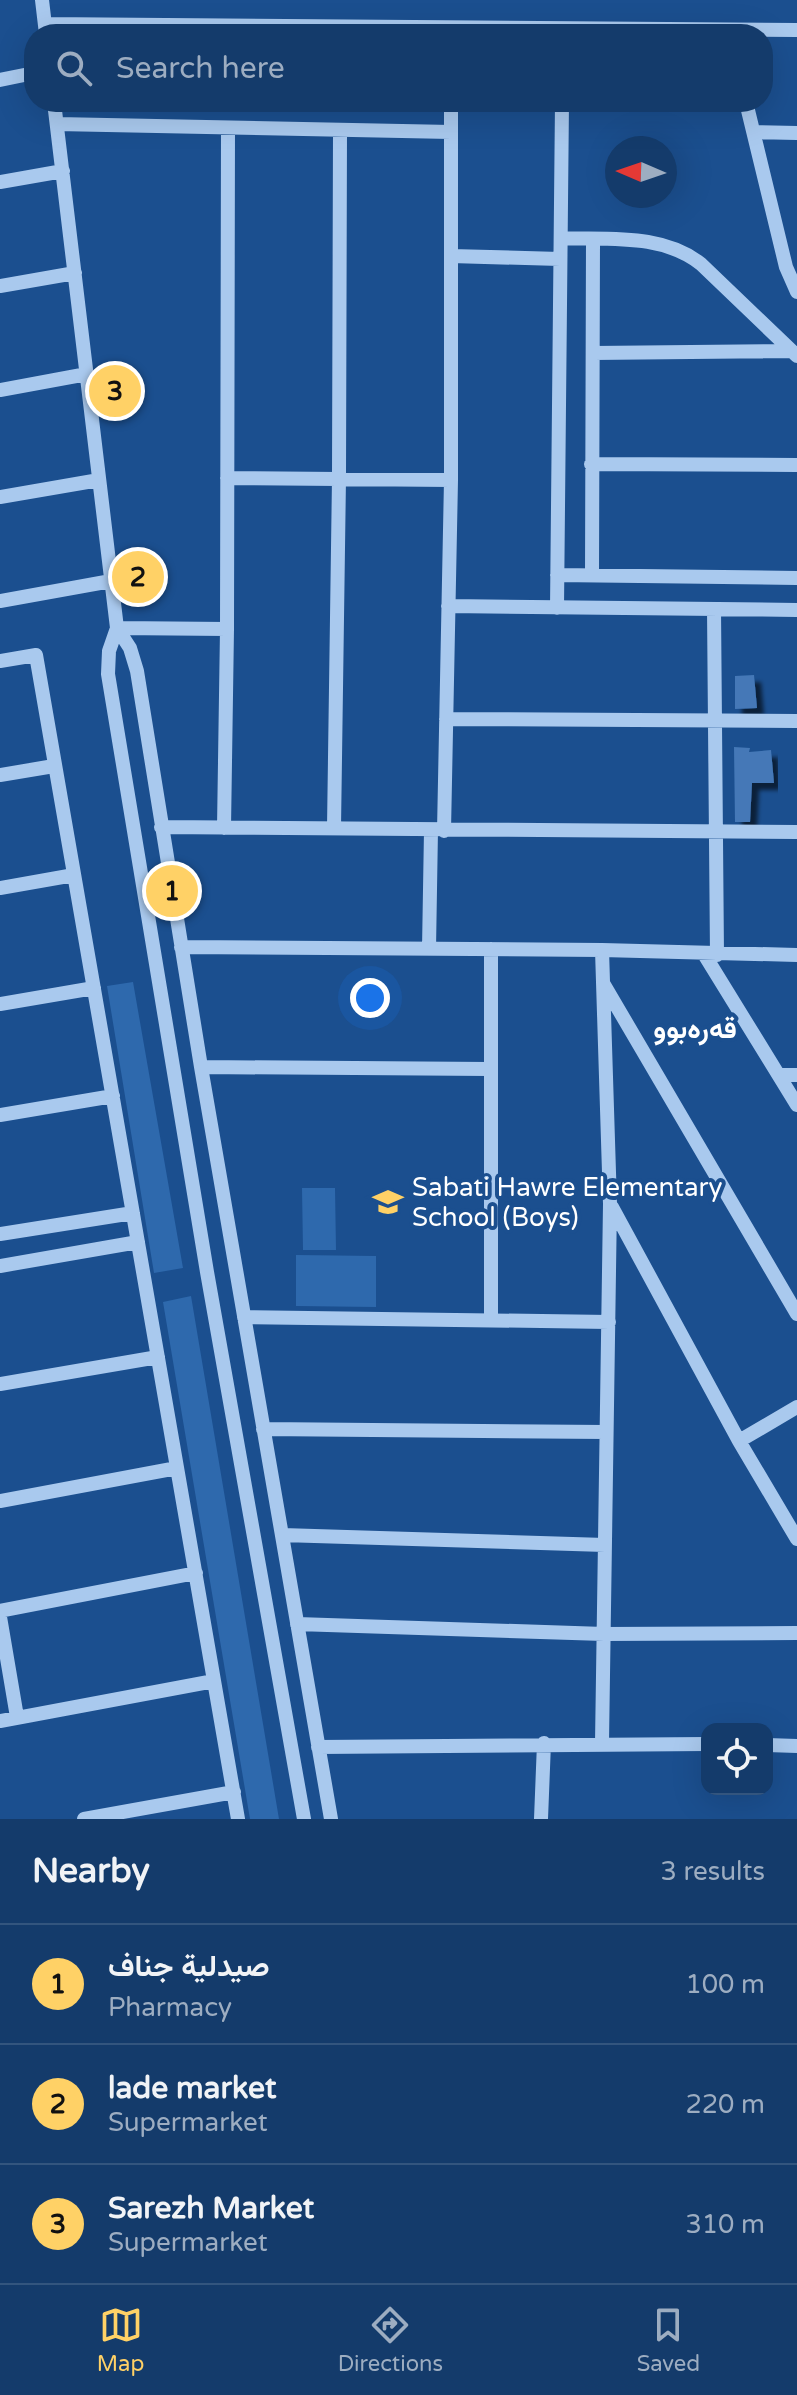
<!DOCTYPE html>
<html lang="en">
<head>
<meta charset="utf-8">
<style>
	:root { --surface:#143b6b; --page:#214673; --text:#f1f3f6; --muted:#9dadc1; --line:#33557e; --accent:#ffd166 }
	body { margin:0; font-family:"Varela Round",Vazirmatn,sans-serif; background:var(--page); color:var(--text) }
	.controls { position:absolute; right:24px; bottom:24px; display:grid; overflow:hidden; border-radius:16px; box-shadow:0 8px 32px #0002 }
	.controls button { width:72px; height:72px; display:grid; place-items:center; padding:0; border:0; border-bottom:2px solid var(--line); background:var(--surface); color:var(--text); font:40px sans-serif }
	.compass { position:absolute; left:605px; top:136px; width:72px; height:72px; border-radius:50%; background:var(--surface); box-shadow:0 8px 32px #0002; rotate:272deg }
	.you { position:absolute; left:370px; top:998px; width:28px; height:28px; margin:-20px; border:6px solid #fff; border-radius:50%; background:#1a73e8; box-shadow:0 0 0 12px #1a73e833 }
	.badge { display:grid; place-items:center; width:52px; height:52px; border-radius:50%; background:var(--accent); color:#111; font-size:26px; font-weight:700 }
	.pin { position:absolute; translate:-50% -50%; border:4px solid #fff; box-shadow:0 2px 8px #0006 }
	.list { margin:0; padding:0; list-style:none }
	h2 { display:flex; justify-content:space-between; align-items:center; height:104px; margin:0; padding:0 32px; font-size:34px }
	h2 small { font-size:26px; font-weight:400; color:var(--muted) }
	.list li { display:grid; grid-template-columns:52px 1fr auto; gap:24px; align-items:center; box-sizing:border-box; height:120px; padding:0 32px; border-top:2px solid var(--line) }
	.list b { display:block; font-size:30px; white-space:nowrap }
	.list p { margin:0; font-size:26px; white-space:nowrap; color:var(--muted) }
	.list em { font-size:26px; font-style:normal; color:var(--muted) }
	.icon { flex:none; width:44px; height:44px; fill:none; stroke:currentColor; stroke-width:2; stroke-linecap:round; stroke-linejoin:round }
	.map { position:relative; flex:none; width:797px; height:1819px; overflow:hidden }
	.search { position:absolute; background:var(--surface); box-shadow:0 8px 32px #0002; left:24px; right:24px; top:24px; height:88px; display:flex; align-items:center; gap:20px; box-sizing:border-box; padding:0 28px; border-radius:32px; color:var(--muted); font-size:30px }
	.sheet { height:464px; background:var(--surface) }
	nav { display:flex; justify-content:space-around; align-items:center; box-sizing:border-box; height:112px; border-top:2px solid var(--line); background:var(--surface); font-size:22px; color:var(--muted) }
	nav a { display:grid; justify-items:center; gap:4px }
	nav .on { color:var(--accent) }
	.map>svg:first-child { display:block }
	.green { fill:#2e69ad }
	.building { fill:#4478b7; filter:url(#shadow) }
	.lines { fill:none; stroke-linecap:round; stroke-linejoin:round }
	.minor { stroke:#a9c9ee; stroke-width:14 }
	.labels { text-anchor:middle; stroke-width:8; stroke-linejoin:round; paint-order:stroke }
	.poi-label { font-size:26px; fill:#fff; stroke:#1b4f8f; text-anchor:start }
	.neighbourhood-label { font-size:28px; font-weight:bold; fill:#fff; stroke:#1b4f8f }
</style>
</head>
<body>
<div class="map">
<svg width="797" height="1819" viewBox="0 0 797 1819">
	<defs>
		<filter id="shadow"><feDropShadow dx="7" dy="7" stdDeviation="2" flood-color="#0009"/></filter>
	</defs>
	<rect width="100%" height="100%" fill="#1b4f8f"/>
	<!-- green -->
	<path class="green" d="M133,982l50,286 -29,5 -47,-287z
		M302,1188h33l1,62h-33z
		M296,1255l80,1v51l-80,-1z
		M191,1296l88,523h-29l-87,-517z"/>
	<!-- building -->
	<path class="building" d="M754,675l3,33 -22,1v-33z
		M734,747l16,1 -1,4 22,-2 3,33h-22l-2,39h-15z"/>
	<g class="lines">
		<!-- minor -->
		<path class="minor" d="M42,0l4,34
			M45,24l752,6
			M0,80l34,-7
			M54,102l63,526 -8,23 -1,23 99,598 97,547
			M746,102l40,165 11,25
			M57,124l394,8
			M755,132l42,1
			M0,182l63,-11
			M561,238c47,2 101,-5 140,26l96,92
			M451,256l109,3
			M0,286l75,-13
			M593,353l199,-2
			M0,390l87,-16
			M591,464l206,1
			M227,478l224,2
			M0,497l99,-17
			M557,575l240,3
			M592,575l1,-336
			M0,601l111,-20
			M448,606l349,4
			M557,608l5,-506
			M714,609l3,346
			M117,628l13,20 7,23 64,396 130,752
			M117,628l110,1
			M0,661l36,-6 202,1164
			M446,719l351,2
			M0,775l54,-9
			M161,827l636,5
			M224,828l3,-199 1,-500
			M334,828l5,-350 1,-347
			M444,831l7,-351v-378
			M0,888l74,-13
			M181,947l421,3 195,5
			M429,949l2,-119
			M704,954l93,151
			M603,983l194,331
			M0,1004l94,-16
			M201,1067l288,2
			M779,1075h18
			M0,1115l113,-19
			M612,1207l127,234 58,98
			M0,1234l133,-21
			M0,1266l138,-24
			M244,1317l365,5
			M491,1320v-371
			M0,1384l158,-27
			M263,1429l343,3
			M739,1441l58,-34
			M0,1501l177,-33
			M282,1535l323,10
			M0,1611l196,-38
			M0,1617l17,100
			M297,1624l307,10 193,-1
			M0,1721l214,-40
			M602,1743l8,-539 -8,-254
			M767,1745l30,1
			M318,1747l389,-3
			M84,1819l150,-27
			M541,1819l3,-76"/>
	</g>
	<!-- icons -->
	<defs>
		<g id="school-bare" transform="scale(2.4)"><path d="M0-5L7-2L0 1L-7-2ZM-4 1L0 2.5L4 1V4Q0 6-4 4Z" fill="#ffd166" stroke="#1b4f8f" stroke-width="2.5" paint-order="stroke"/></g>
	</defs>
	<g fill-rule="evenodd">
		<use href="#school-bare" x="388" y="1202"/>
	</g>
	<g class="labels">
		<!-- poi labels -->
		<g class="poi-label">
			<text x="412" y="1196">Sabati Hawre Elementary<tspan x="412" dy="30">School (Boys)</tspan></text>
		</g>
		<!-- neighbourhood labels -->
		<g class="neighbourhood-label">
			<text x="695" y="1038">قەرەبوو</text>
		</g>
	</g>
</svg>
<div class="controls">
<button><svg class="icon" aria-label="locate" viewBox="0 0 24 24"><circle cx="12" cy="12" r="6"/><path d="M12 2v4M12 18v4M2 12h4M18 12h4"/></svg></button>
</div>
<svg class="compass" viewBox="-18 -18 36 36"><path d="M0-13l5 13h-10z" fill="#e53935"/><path d="M0 13l5-13h-10z" fill="#9dadc1"/></svg>
<div class="you"></div>
<div class="pin badge" style="left:172px;top:891px">1</div>
<div class="pin badge" style="left:138px;top:577px">2</div>
<div class="pin badge" style="left:115px;top:391px">3</div>
<div class="search"><svg class="icon" aria-label="search" viewBox="0 0 24 24"><circle cx="10" cy="10" r="6"/><path d="M15 15l6 6"/></svg>Search here</div>
</div>
<section class="sheet">
<h2>Nearby<small>3 results</small></h2>
<ul class="list">
<li><span class="badge">1</span><div><b>صيدلية جناف</b><p>Pharmacy</p></div><em>100 m</em></li>
<li><span class="badge">2</span><div><b>lade market</b><p>Supermarket</p></div><em>220 m</em></li>
<li><span class="badge">3</span><div><b>Sarezh Market</b><p>Supermarket</p></div><em>310 m</em></li>
</ul>
</section>
<nav>
<a class="on"><svg class="icon" aria-label="map" viewBox="0 0 24 24"><path d="M3 6l6-2 6 2 6-2v14l-6 2-6-2-6 2zM9 4v14M15 6v14"/></svg>Map</a>
<a><svg class="icon" aria-label="directions" viewBox="0 0 24 24"><path d="M12 3l9 9-9 9-9-9zM9 14v-3h6M13 9l2 2-2 2"/></svg>Directions</a>
<a><svg class="icon" aria-label="saved" viewBox="0 0 24 24"><path d="M7 4h10v16l-5-4-5 4z"/></svg>Saved</a>
</nav>
</body>
</html>
